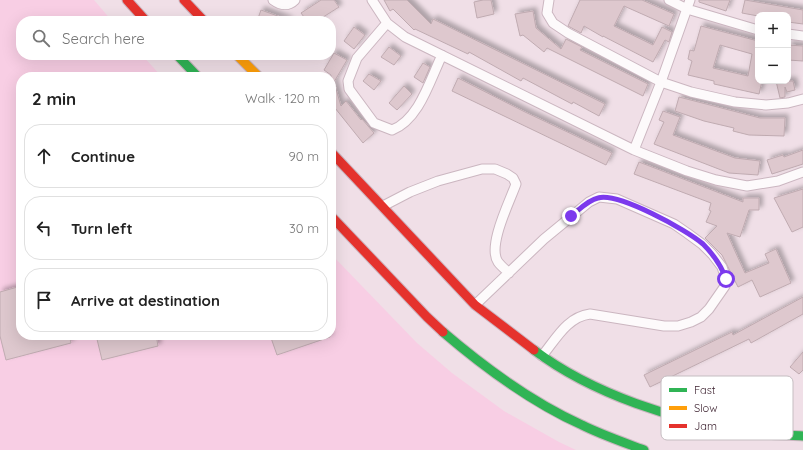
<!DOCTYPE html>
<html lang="en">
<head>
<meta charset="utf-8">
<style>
	:root { --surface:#fff; --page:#f6f6f6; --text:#222; --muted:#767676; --line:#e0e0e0 }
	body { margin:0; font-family:Quicksand,sans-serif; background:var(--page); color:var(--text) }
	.controls { position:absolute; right:12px; top:12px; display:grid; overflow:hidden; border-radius:8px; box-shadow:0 4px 16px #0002 }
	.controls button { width:36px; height:36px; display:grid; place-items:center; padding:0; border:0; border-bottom:1px solid var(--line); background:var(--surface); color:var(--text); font:20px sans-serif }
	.stop { position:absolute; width:12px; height:12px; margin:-9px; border:3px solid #7c3aed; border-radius:50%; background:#fff }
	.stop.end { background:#7c3aed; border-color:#fff; box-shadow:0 1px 4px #0008 }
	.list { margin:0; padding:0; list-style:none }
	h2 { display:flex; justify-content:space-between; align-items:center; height:52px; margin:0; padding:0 16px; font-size:17px }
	h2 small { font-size:13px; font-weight:400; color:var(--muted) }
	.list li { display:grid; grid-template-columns:26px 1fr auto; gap:12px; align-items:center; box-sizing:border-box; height:64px; margin:0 8px 8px; padding:0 8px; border:1px solid var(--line); border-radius:16px }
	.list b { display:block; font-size:15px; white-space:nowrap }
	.list em { font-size:13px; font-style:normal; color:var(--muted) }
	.icon { flex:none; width:22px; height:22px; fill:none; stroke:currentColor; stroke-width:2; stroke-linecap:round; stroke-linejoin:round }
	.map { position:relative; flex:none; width:803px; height:450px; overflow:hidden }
	.search { position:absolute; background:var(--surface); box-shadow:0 4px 16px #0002; left:16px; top:16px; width:320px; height:44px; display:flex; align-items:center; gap:10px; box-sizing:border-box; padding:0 14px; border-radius:16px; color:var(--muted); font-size:15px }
	.panel { position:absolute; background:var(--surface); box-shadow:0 4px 16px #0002; left:16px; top:72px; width:320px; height:268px; border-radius:16px }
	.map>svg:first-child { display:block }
	.built { fill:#f8cee4 }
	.building { fill:#dec8ce; stroke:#c0abb1; fill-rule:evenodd; filter:url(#shadow) }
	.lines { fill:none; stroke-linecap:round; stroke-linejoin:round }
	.street-casing { stroke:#cbb6c0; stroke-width:11 }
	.fast-casing { stroke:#cbb6c0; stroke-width:11 }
	.slow-casing { stroke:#cbb6c0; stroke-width:11 }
	.jam-casing { stroke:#cbb6c0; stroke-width:11 }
	.street { stroke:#fdfafb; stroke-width:9 }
	.fast { stroke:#30b455; stroke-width:9 }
	.slow { stroke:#ff9f0a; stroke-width:9 }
	.jam { stroke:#e5322d; stroke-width:9 }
	.route { stroke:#7c3aed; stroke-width:5 }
	.key { fill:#fff; stroke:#c5bdc1; stroke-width:1 }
	.key-label { font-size:11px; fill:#3d2230 }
</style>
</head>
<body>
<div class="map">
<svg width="803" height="450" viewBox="0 0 803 450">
	<defs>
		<filter id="shadow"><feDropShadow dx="3.5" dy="-3.5" stdDeviation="2" flood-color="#0004"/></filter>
	</defs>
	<rect width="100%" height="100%" fill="#f0dfe7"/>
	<!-- built -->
	<path class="built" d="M0,0h94l18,21h-91v34h121l20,22h-141v258h310v-81l86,89 35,30 52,38 55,31 17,8h-576z"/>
	<!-- building -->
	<path class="building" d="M321,0h13l5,7 -22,14h-10l-6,-8z
		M384,0h23l24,24 2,-5 172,85 -6,12 -26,-14 -1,2 -49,-26 -2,3 -52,-29 -1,2 -53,-25 -1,1 -21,-21 -3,2z
		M483,0h8l3,14 -17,4 -3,-16z
		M580,0h62l32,14 -5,12 -45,-20 -10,20 39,19 9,-18 10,5 -3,10 -4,-2 -12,22 -50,-26v1l-19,-11 -3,7 -13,-7z
		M699,0h31l-4,11 -27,-9z
		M745,0l58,10v14l-15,-2v-7h-30v1l-16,-3z
		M261,10l28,10v1h-32z
		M533,11l3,17 25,21 5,-10 16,8 -2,3 68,34 -5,12 -96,-48 -3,4 -21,-17 -3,1 -5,-22z
		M701,26l57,15v40h4l-3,13 -45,-10v-3l-26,-6 4,-14 -4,-2 2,-9 4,1zM720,45l32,9 -4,22 -35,-8z
		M354,27l11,8 -11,14 -10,-8z
		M789,45l14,1v15l-15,-1z
		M389,47l12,9 -7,9 -13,-8z
		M334,53l13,7 -13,22 7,24 5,-5 15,19 1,-1 12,14 -11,10 -32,-40v-28l-7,-5z
		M423,63l7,4 -7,16 -9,-6z
		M369,74l12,7 -7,9 -11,-9z
		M458,78l67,34 87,41 -6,12 -154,-74z
		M776,81h17l2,9 -8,2 -2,-5v10l-5,1z
		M404,86l8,8 -15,16 -8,-7z
		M679,97l81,21h25l-1,18 -35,-1 -16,-4 1,-3 -30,-7 -29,-10z
		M663,111l17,6 -7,18 62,23 25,3 -2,14 -29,-2 -75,-29 10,-22 -5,-2z
		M803,150v14l-31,10 -5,-14 16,-5 1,2z
		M639,162l104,40v-4h16v12h-10l-9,27 -13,-4 7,16 11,24 24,-10 -4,-9 11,-5 15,34 -31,14 -8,-17 -14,7 -16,-32 -17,-17 12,-12 -11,-4 5,-11 -2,-1 2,-7 -77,-29z
		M803,189v38l-11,5 -18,-34z
		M21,286v49h48l2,8 -65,17 -6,-24v-44z
		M803,297v17l-52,29 -2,-4 -99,48 -6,-12 88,-43 1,3z
		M96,335h60l2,11 -56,14z
		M270,335h60v2l-53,18z
		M803,352v18l-4,4 -9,-7z"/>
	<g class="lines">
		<!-- street casing -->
		<g class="street-casing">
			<path id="street" d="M273,0c7,5 15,7 22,0
				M372,0l15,23 18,14 229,113 53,21 29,9 31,6 31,-5 25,-9
				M549,0l-2,13 6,10 15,10 93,49 30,10 44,10 31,3 22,-2 15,-4
				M669,0l18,9 71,21
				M387,23l-30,35 -9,23 1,8 25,34 18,7c27,-10 38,-50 50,-75
				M788,34l15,2
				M634,150l27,-68 29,-82
				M383,206l27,-14 28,-11 44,-12h13l12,5 6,4 3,6c-6,17 -29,62 -18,78 3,4 8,8 11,11
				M475,305l69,-66 45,-37 10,-5 18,2 57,25 13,9 15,11 10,10 10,13 4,12 -1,7 -16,23 -8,8 -10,5 -13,4h-14l-74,-12c-23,3 -34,25 -48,42"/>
		</g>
		<!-- fast casing -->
		<g class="fast-casing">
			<path id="fast" d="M177,55l21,22
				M443,332c42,36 88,70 139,93 20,10 41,17 62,25
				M534,350c58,44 142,71 214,82 18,3 37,3 55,4"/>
		</g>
		<!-- slow casing -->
		<g class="slow-casing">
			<path id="slow" d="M237,55l22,22"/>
		</g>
		<!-- jam casing -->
		<g class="jam-casing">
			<path id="jam" d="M127,0l19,21
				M184,0l20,21
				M331,152l144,153 59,45
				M331,216l96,101 16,15"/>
		</g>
		<!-- street -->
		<use href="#street" class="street"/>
		<!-- fast -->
		<use href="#fast" class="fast"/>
		<!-- slow -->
		<use href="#slow" class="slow"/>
		<!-- jam -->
		<use href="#jam" class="jam"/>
	</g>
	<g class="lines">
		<!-- route -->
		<path class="route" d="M571,216c8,-6 17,-16 27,-18 20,-6 89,32 105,46 10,10 18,21 23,35"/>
	</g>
	<!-- legend -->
	<rect x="661" y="376" width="132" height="64" rx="6" class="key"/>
	<rect x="669" y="388" width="18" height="4" fill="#30b455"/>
	<rect x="669" y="406" width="18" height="4" fill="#ff9f0a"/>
	<rect x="669" y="424" width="18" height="4" fill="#e5322d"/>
	<g class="key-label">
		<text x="694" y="394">Fast</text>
		<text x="694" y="412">Slow</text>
		<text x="694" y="430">Jam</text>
	</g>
</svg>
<div class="controls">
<button>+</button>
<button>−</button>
</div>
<div class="stop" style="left:726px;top:279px"></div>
<div class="stop end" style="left:571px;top:216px"></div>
<div class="search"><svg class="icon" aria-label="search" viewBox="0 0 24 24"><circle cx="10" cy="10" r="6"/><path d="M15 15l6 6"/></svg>Search here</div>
<section class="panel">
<h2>2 min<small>Walk · 120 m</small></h2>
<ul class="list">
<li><svg class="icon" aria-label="ahead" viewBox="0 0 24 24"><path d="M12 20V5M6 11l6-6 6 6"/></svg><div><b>Continue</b></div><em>90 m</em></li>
<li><svg class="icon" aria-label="left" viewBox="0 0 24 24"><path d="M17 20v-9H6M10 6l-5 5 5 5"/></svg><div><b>Turn left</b></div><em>30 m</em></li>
<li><svg class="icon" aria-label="arrive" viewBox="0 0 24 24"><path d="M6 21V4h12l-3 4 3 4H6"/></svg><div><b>Arrive at destination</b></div></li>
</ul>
</section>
</div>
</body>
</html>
